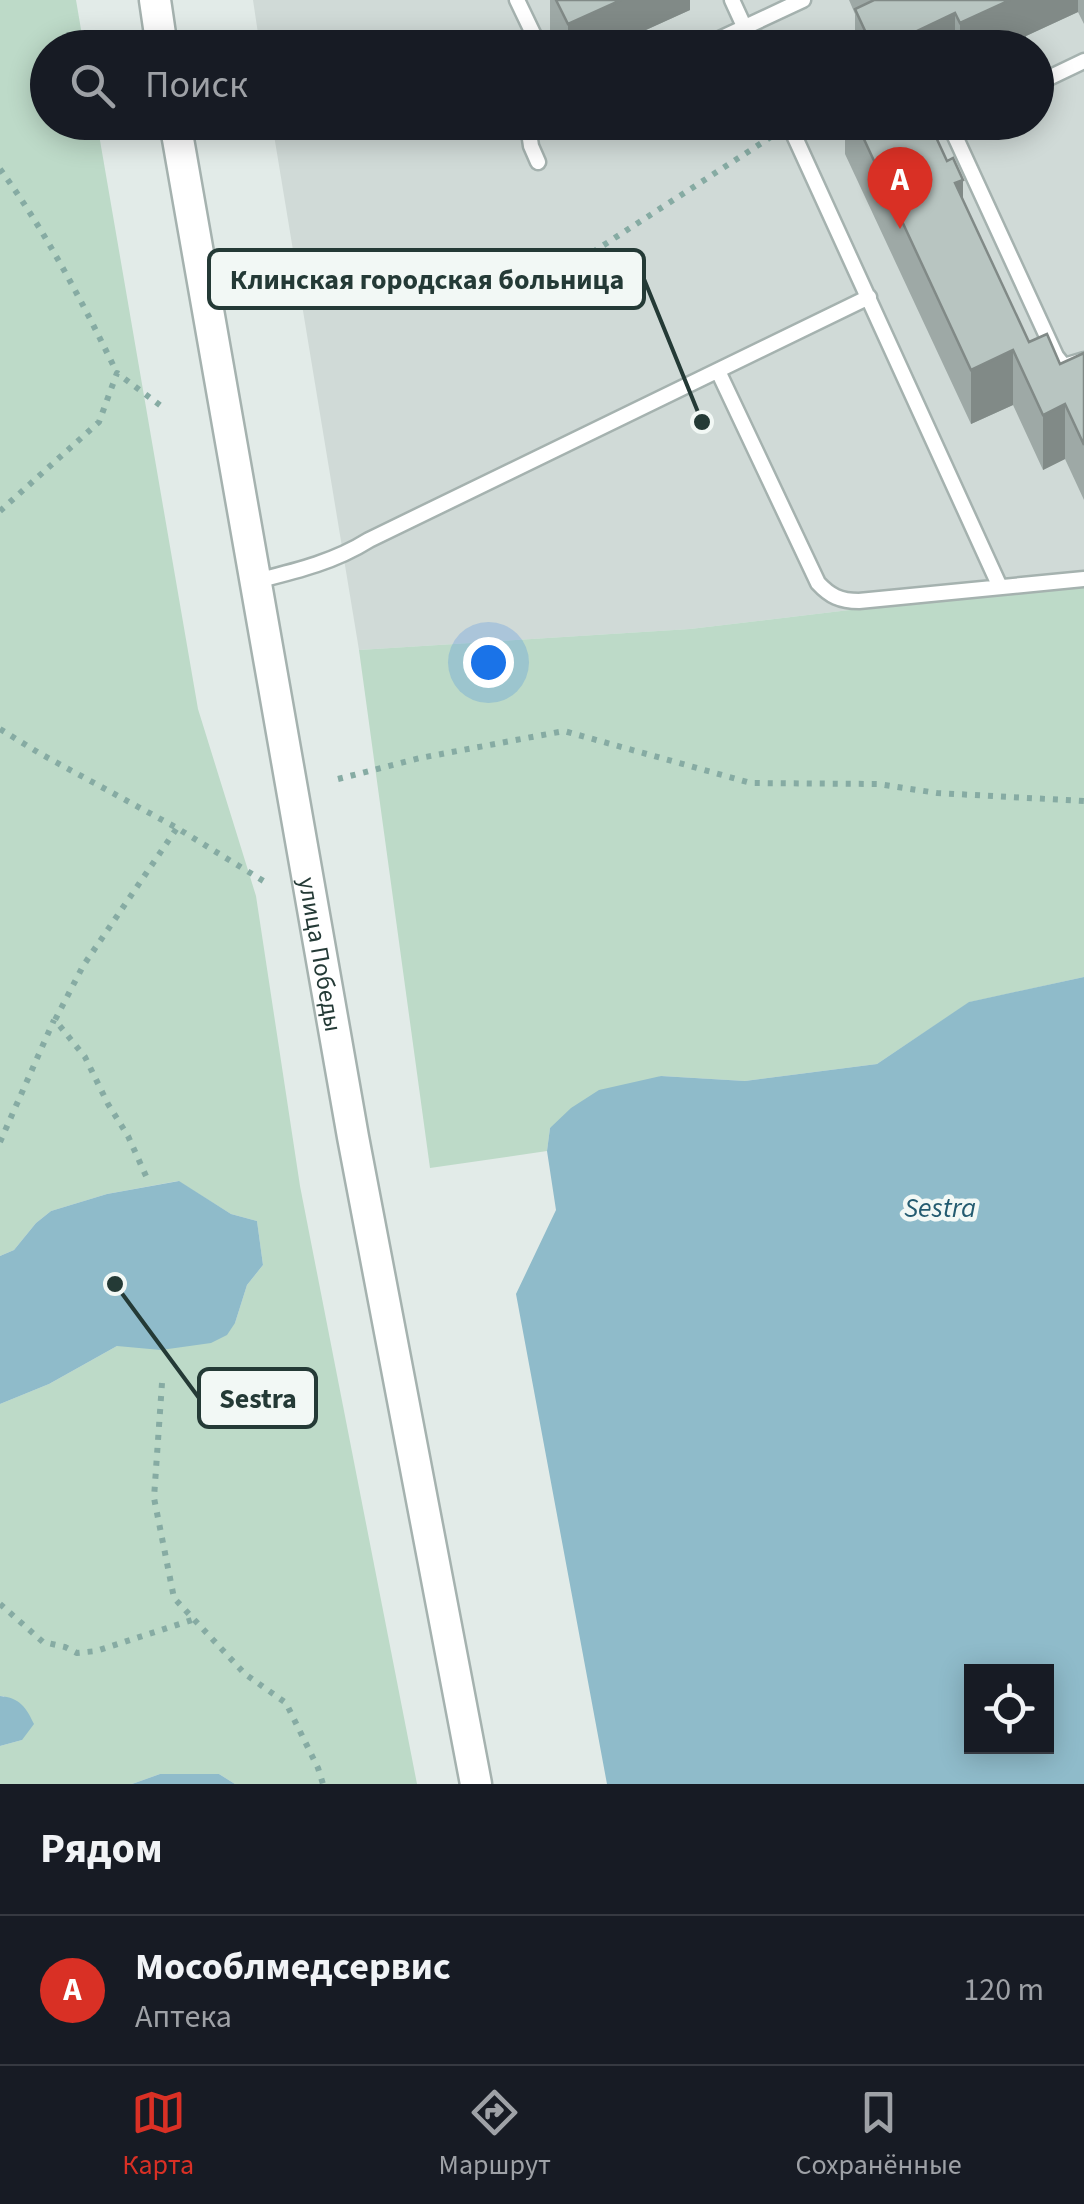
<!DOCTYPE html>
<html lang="ru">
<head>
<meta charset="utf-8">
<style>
	:root { --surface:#171b24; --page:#20242c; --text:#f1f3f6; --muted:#9ea1a6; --line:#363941; --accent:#d93025 }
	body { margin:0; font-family:"Source Sans 3",sans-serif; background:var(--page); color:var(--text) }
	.controls { position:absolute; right:30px; bottom:30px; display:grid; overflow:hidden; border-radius:0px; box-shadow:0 5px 25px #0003 }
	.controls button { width:90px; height:90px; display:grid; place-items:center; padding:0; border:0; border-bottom:2px solid var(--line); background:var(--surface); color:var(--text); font:50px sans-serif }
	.you { position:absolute; left:488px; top:662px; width:35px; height:35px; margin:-25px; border:8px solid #fff; border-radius:50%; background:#1a73e8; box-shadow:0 0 0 15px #1a73e833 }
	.badge { display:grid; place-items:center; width:65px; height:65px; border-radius:50%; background:var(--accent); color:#fff; font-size:32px; font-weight:700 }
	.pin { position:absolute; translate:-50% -82px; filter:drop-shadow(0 2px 5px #0008) }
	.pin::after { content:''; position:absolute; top:52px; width:35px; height:30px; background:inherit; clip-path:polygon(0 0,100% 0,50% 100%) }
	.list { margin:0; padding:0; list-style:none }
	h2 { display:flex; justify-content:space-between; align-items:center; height:130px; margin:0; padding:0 40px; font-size:42px }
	h2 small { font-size:32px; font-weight:400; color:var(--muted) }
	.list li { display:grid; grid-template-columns:65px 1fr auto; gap:30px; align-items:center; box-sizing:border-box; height:150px; padding:0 40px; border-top:2px solid var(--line) }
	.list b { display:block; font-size:38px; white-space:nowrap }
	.list p { margin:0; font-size:32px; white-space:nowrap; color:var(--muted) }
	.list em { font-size:32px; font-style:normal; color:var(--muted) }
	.icon { flex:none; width:55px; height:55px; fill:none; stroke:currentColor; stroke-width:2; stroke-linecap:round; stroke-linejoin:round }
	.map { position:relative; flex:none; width:1084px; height:1784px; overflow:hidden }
	.search { position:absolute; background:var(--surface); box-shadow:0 5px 25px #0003; left:30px; right:30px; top:30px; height:110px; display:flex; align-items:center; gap:25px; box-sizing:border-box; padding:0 35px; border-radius:55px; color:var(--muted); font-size:38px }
	.sheet { height:280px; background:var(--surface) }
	nav { display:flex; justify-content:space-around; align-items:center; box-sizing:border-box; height:140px; border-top:2px solid var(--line); background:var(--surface); font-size:28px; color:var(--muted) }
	nav a { display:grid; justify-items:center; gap:5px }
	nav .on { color:var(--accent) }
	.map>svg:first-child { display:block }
	.built { fill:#d0dad7 }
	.green { fill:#bddac8 }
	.water { fill:#8fbbca; fill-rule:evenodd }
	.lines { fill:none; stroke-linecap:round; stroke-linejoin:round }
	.service-casing { stroke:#a5b2af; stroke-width:19 }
	.tertiary-casing { stroke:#a5b2af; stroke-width:35 }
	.path { stroke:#86aba3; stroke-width:6; stroke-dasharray:5 8; stroke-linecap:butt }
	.service { stroke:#fff; stroke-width:14 }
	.tertiary { stroke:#fff; stroke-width:30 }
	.wall { fill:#9ea9a6 }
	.shaded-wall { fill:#818a87 }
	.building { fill:#b8c5c1; stroke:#818a87; stroke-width:2.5 }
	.labels { text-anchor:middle; stroke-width:9; stroke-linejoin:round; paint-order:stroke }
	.street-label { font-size:25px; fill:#243a36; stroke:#f2f8f5 }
	.water-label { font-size:28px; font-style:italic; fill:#245b70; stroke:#f2f8f5 }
	.leader { fill:none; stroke:#243a36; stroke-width:4 }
	.callout-dot { fill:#243a36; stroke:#f2f8f5; stroke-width:4 }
	.callout { fill:#f2f8f5; stroke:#243a36; stroke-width:4 }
	.callout-label { font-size:28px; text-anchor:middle; font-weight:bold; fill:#243a36 }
</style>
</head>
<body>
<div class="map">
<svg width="1084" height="1784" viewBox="0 0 1084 1784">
	<rect width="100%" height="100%" fill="#e2ebe8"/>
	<!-- built -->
	<path class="built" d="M253,0h831v582l-394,47 -331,21 -87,-527 764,-1v-74l-776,-1z"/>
	<!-- green -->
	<path class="green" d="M0,0h76l8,47 -36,1v74l49,1 101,586 58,187 44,290 117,598h-182l-16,-10h-59l-28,10h-132v-38l22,-6 -18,-44h-4v-292l49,-20 68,-38 118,-23 12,-38 16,-20 -6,-44 -26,-7 -53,-33 -71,13 -56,17 -15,12 -22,27 -14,6z
		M1084,582v395l-114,25 -93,62 -132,17 -84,-5 -111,52 -3,23 -117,17 -71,-518 331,-21z"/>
	<!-- water -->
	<path class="water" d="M1084,977v807h-477l-91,-490 40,-84 -9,-59 3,-23 21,-20 28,-18 62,-14 84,5 132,-17 92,-62zM972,1672h74v74h-74z
		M179,1181l52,33 26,7 6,44 -16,20 -12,38 -8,12 -16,8 -50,7 -44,-4 -68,38 -49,20v-148l14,-6 22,-27 15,-12 56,-17z
		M0,1696c20,2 26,11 34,28l-12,16 -22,6z
		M160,1774h59l16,10h-103z"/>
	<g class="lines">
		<!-- service casing -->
		<g class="service-casing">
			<path id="service" d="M517,0l23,48
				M732,0l22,48
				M700,48l103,-48
				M1036,84l48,-23
				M536,122l-7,10 2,14 7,16
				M788,122l212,465
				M956,122l-2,12 102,222 8,10 20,-6
				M718,371l100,212c12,13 22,18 41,18l225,-22
				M256,581c40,-10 78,-19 113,-41l500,-243"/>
		</g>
		<!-- tertiary casing -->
		<g class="tertiary-casing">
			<g id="tertiary">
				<path d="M155,0l7,48"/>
				<path id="s1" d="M175,122l178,1015 123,647"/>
			</g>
		</g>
		<!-- path -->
		<path class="path" d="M0,169c46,63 83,134 117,204
			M533,300l6,-12 6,-5 229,-148
			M0,511l99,-89 18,-49 44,33
			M0,729l39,24 138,75 93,57
			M338,779l82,-21 144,-27 187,52 127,1 59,9 147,8
			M0,1142l54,-122
			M146,1176l-18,-40 -20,-32 -23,-47 -30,-37 28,-54 94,-138
			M162,1383l-8,115 20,100 71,76 41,29 32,65 5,16
			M0,1604l43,38 22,5 12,6 19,-2 99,-32"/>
		<!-- service -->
		<use href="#service" class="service"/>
		<!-- tertiary -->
		<use href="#tertiary" class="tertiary"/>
	</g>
	<!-- wall -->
	<path class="wall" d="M550,0h140v10l-64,29v9h-73l-3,-6z
		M849,0h235v24l-6,-12 -52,24v12h-171v-34z
		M845,122h90v13l28,65 66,142 31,22 24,-11v147l-19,-41 -22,11 -30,-65 -42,19 -126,-270z"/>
	<!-- shaded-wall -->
	<path class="shaded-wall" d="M620,0h70v10l-64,29v9h-58v-24z
		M1010,0h68v12l-52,24v12h-66v-25z
		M955,13v35h-55v-9z
		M963,180v54l-8,-51z
		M1013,350v55l-42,19v-54z
		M1065,404v55l-22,11v-55z"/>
	<!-- building -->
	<path class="building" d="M556,0h65l-53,24z
		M874,0h136l-50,23 -5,-10 -55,26 4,9h-31l-18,-39z
		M856,122h73l18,39 6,-3 10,22 -8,3 74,159 18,-8 13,30 24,-11v92l-19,-41 -22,11 -30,-65 -42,20z"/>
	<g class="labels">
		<!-- street labels -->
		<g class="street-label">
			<text dy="9" stroke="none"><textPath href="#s1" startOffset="845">улица Победы</textPath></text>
		</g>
		<!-- water labels -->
		<g class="water-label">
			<text x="940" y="1217">Sestra</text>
		</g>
	</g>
	<!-- callouts -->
	<path class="leader" d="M702 422L644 279M115 1284L199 1398"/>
	<g class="callout-dot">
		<circle cx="702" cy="422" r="10"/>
		<circle cx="115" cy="1284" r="10"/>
	</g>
	<g class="callout">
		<rect x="209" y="250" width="435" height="58" rx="10"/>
		<rect x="199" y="1369" width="117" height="58" rx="10"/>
	</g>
	<g class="callout-label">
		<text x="427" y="289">Клинская городская больница</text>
		<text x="258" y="1408">Sestra</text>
	</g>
</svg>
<div class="controls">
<button><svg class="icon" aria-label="locate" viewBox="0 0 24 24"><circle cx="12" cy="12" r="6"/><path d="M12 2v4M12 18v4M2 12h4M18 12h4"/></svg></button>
</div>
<div class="you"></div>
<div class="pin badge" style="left:900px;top:229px">A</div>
<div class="search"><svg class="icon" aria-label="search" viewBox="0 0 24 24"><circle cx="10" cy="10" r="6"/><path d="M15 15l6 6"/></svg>Поиск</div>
</div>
<section class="sheet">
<h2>Рядом<small></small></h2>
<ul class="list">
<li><span class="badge">A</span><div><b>Мособлмедсервис</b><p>Аптека</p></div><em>120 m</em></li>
</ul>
</section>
<nav>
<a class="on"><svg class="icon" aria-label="map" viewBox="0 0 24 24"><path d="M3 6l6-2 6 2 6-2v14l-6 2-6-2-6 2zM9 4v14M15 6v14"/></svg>Карта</a>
<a><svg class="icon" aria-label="directions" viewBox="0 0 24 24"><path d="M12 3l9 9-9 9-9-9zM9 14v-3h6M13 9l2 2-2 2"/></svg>Маршрут</a>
<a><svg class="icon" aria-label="saved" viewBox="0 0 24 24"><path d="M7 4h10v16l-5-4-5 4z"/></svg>Сохранённые</a>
</nav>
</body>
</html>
